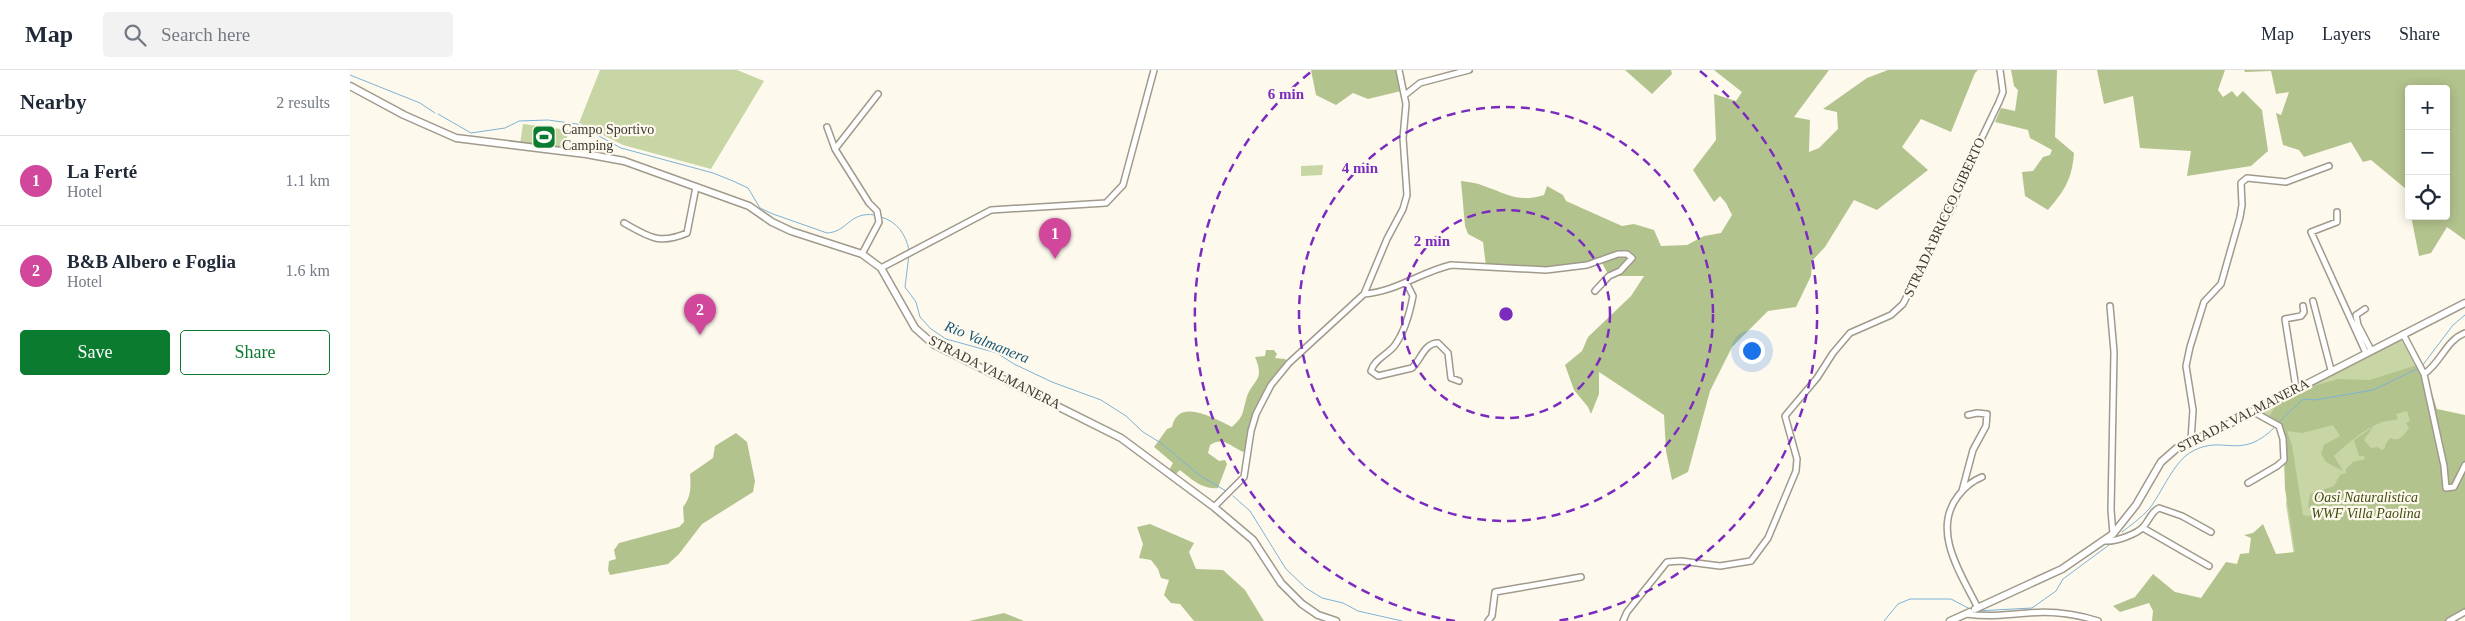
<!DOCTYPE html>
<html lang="en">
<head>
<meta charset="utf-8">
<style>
	:root { --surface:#fff; --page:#f2f2f3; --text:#1f2937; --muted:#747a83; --line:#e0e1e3; --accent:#0b7b30 }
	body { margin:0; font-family:Georgia,serif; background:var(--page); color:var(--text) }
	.controls { position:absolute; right:15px; top:15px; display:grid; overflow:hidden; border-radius:5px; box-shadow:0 2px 12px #0003 }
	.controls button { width:45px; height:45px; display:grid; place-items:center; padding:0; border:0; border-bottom:1px solid var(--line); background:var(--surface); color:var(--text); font:25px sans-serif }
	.you { position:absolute; left:1401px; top:280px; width:18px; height:18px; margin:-12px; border:4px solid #fff; border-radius:50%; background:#1a73e8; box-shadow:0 0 0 8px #1a73e833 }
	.badge { display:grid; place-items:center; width:32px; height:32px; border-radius:50%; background:var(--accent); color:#fff; font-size:16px; font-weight:700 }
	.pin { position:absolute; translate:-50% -41px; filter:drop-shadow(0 1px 2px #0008) }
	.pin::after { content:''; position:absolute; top:26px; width:18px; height:15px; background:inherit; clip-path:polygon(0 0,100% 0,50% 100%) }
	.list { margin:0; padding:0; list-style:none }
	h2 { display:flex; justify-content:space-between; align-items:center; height:65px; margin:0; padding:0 20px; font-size:21px }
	h2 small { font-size:16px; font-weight:400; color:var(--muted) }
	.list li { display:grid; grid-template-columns:32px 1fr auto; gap:15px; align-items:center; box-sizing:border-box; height:90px; padding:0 20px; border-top:1px solid var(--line) }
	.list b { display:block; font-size:19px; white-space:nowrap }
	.list p { margin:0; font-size:16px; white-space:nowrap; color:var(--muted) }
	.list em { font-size:16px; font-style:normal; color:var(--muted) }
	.actions { display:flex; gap:10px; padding:15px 20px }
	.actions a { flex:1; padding:11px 0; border:1px solid var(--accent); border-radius:5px; text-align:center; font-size:18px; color:var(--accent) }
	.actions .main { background:var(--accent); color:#fff }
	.icon { flex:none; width:28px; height:28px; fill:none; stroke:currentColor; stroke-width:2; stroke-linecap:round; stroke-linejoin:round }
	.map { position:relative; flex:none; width:2115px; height:551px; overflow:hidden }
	header { display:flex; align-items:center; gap:30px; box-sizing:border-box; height:70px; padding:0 25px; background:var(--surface); border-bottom:1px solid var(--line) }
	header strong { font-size:24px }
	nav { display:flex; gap:28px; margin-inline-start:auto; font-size:18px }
	.search { width:350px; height:45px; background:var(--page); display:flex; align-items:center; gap:12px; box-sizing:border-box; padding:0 18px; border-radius:5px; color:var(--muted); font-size:19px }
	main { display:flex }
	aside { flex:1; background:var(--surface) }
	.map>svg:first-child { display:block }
	.green { fill:#c7d6a4 }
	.forest { fill:#b3c38d; fill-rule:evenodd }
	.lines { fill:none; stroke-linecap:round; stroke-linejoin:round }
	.stream { stroke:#7db2d5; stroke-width:1 }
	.minor-casing { stroke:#a09a8c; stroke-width:8 }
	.tertiary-casing { stroke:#a09a8c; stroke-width:9 }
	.minor { stroke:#fff; stroke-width:5 }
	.tertiary { stroke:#fff; stroke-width:6 }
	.ring { fill:none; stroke:#7b2cbf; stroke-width:2.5; stroke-dasharray:9 6 }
	.labels { text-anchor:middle; stroke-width:4.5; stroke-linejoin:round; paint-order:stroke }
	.poi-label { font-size:14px; fill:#3b3933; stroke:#fef9ed; text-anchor:start }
	.street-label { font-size:14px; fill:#3b3933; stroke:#fef9ed }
	.park-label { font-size:14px; font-style:italic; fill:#3f4c10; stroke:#fef9ed }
	.water-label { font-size:15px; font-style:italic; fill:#135577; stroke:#fef9ed }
	.centre { fill:#7b2cbf; stroke:#fef9ed; stroke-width:2.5 }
	.ring-label { font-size:15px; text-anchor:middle; font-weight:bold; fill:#7b2cbf; stroke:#fef9ed; stroke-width:4.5; stroke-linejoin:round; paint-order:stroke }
</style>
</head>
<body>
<header>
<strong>Map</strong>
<div class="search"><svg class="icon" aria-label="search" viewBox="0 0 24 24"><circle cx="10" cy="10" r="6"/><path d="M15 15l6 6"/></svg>Search here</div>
<nav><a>Map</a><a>Layers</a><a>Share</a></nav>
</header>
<main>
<aside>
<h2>Nearby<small>2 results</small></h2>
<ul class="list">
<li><span class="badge" style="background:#d1479c">1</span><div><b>La Ferté</b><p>Hotel</p></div><em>1.1 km</em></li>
<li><span class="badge" style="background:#d1479c">2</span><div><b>B&amp;B Albero e Foglia</b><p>Hotel</p></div><em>1.6 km</em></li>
</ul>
<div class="actions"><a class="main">Save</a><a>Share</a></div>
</aside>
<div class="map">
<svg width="2115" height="551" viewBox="0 0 2115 551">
	<rect width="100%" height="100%" fill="#fef9ed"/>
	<!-- green -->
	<path class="green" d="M250,0h137l27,11 -53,88 -88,-24 -44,-22z
		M173,54l45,6 -2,20 -46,-6z
		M973,95l-1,10 -21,1v-10z
		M2050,268c17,26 24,50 31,80l-136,145 -9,-59 3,-24 -3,-44 -11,-17 -16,-7z"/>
	<!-- forest -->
	<path class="forest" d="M961,0h85l5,21 -33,8 -15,-6 -17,12 -20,-10z
		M1275,0h46l1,4 -20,20z
		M1364,0h115l-35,47 16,3 -1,32 10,-4 19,-19 -1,-17 -14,-3 44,-31 21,-8h90l-3,3 -24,59 -30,-13 -19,28 26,23 -51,40 -23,-10 -29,47 -13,14 -1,15 -15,31 -28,4 -36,36 -22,44 -22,81 -16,8 -6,-29 -2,-36 -65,-43v22l-8,20 -3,-7 -14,-17 -9,-25 17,-14 6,-14 43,-41 13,-20h-35l-8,-15 -39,7 -76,-2 -3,-24 -15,-8 -3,-8 -4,-45c8,1 16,2 23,5 24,8 33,17 60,9l3,-9 16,9 3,6 56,25 12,-2 20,6 7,16 26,-1 17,-9 17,-3 11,-18 -6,-12 -6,-7 -6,6 -21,-32 23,-30 -2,-46 22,7 6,-9z
		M1661,0h46l-2,67 19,16c-2,26 -9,37 -26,57l-23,-14 -3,-24 11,-1 10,-14 7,-2 2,-5 -22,-12 -2,-8 -33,-8 6,-14 14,3 3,-21 -4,-4z
		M1747,0h128l-7,20 5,7 9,-6 5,6 6,-6 19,19 6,41 -17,15 -64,10 4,-25 -51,-3 -7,-52 -29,8z
		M1894,0h221v170l-18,-13 -16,26 -12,3 -8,-40h35v-127h-37v116l-3,-16 -35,-29 -8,2 -12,-20 -47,15 -5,-7 -16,-5 -7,-32 5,2 8,-23 -13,2 -5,-23 -26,1z
		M916,280h8l3,4 -2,4 10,1 4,4 -18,22 -15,29 -7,39c-15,-1 -23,-19 -39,-8l-2,8 11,8 6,-1 2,4 -9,24c-15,2 -27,-9 -38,-18l-5,5 -7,-3 5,-9 -19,-16 13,-18 5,-2c6,-30 42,-9 60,0 12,-11 10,-13 14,-27 5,-20 20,-18 9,-43l10,-1z
		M2067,295l13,22 7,22 28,6v194l-20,12h-293l1,-10 -4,-8 -29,9 -7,-6 22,-9 18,-23 22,18 26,6 25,-36 11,2 3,-10 9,-1 2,-15 -7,-3 9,-2 10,-9 13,30 19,-2 -10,-63 -2,-60 -15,-11 9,-14 30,-16 31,-9 32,1zM2057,341l3,10 -4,2 3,5c-6,8 -9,14 -19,10l-5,7v3l-3,2 -5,-3 -6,1 -7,-8 9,-13 -19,13 5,16h5l1,3 -12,3 -7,7v4l-6,2 -6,11 -24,8 -2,13 8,7 -8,2 -5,-1 -11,-70 -5,-14 15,2 31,-8 7,11 -16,9 -3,9 5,8 17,9 -9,-15c15,-14 30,-27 48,-34 6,-2 11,-1 16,-3l-2,-5z
		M386,363l11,9 8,39 -2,11 -51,32 -23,30 -11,10 -58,11 -2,-5 1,-9 7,-2 -2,-9 5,-7 60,-16 5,-5 -1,-15c8,-10 8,-20 7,-33l23,-16 2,-12z
		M800,454l44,19 -5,9 7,17 27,1 22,20 19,31h-70l-14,-17 -9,-1 -7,-8 5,-15 -8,-2 -3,-9 -7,-9 -12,-2 4,-14 -6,-17z
		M654,543l20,8h-55z"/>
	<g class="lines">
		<!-- stream -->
		<path class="stream" d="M0,5l70,28 15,10
			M88,44l33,19 34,-5 14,-7 29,-1 29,4 44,24 92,25 20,8 15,7 12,20 13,6 54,19c21,-1 22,-22 48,-18
			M531,147c16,4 25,18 28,33
			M559,184l-4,33 11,15 4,15 11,12 15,10 51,14 17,11 38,18 49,18 25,16 17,16 18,11 38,32 27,16
			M2072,296l31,-41 12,-10
			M1929,352l24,-23 12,1 58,-10 46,-22
			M883,426l17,15 36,58 20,19 16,10 21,5 15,8 44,10
			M1772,462c9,-7 19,-14 27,-23 13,-16 25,-49 44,-58 31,-17 47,11 82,-24
			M1626,541l56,-3 24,-17 7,-12 46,-34
			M1534,551l14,-17 12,-5h41l19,10"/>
		<!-- minor casing -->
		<g class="minor-casing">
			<path id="minor" d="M1055,25l15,-12 49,-13
				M477,57l8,22
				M1987,142v10l-26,10 55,121
				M274,153c25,14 35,22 63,10l9,-46
				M512,184l17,-32 -2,-11 -8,-8 -34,-54 43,-55
				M531,198l110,-58 115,-7 17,-18 31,-115
				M1056,212l7,14c-3,16 -8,35 -18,49 -6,9 -21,14 -24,26l7,5 34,-8c9,-8 12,-25 26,-25l10,10 3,25 8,3
				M1014,224c31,-2 57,-22 87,-29l95,5 41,-5 31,-11h9l5,4 -12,13 -11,5 -14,15
				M1963,231l18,69
				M1760,236l4,46 -3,158 2,24
				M2015,239l-9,6 2,10 13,25
				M2053,264l21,40c17,-11 22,-34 41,-41
				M2074,304l20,92 2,22 8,-1 11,-22
				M1946,318l-11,-69 16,-3 3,-4 -1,-6
				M1841,370l2,-30 -7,-44 4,-19 14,-45 17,-18 19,-67 2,-12 -1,-22 6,-5 39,4 43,-16
				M1898,413l29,-17 7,-6 -1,-21 -4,-13 -27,-15
				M1612,421l11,-41 13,-24 1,-12 -10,-1 -9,2
				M864,437l30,-30 7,-46 5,-17 15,-29 18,-22 75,-69 23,-55 16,-30 4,-14 -4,-57 3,-34 -7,-34
				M1793,458l66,38
				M1755,471c10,1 33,-7 39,-15 6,-7 7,-14 15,-18l23,8 29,16
				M1628,538c-17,-34 -47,-77 -20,-112 6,-8 14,-15 24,-19
				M1616,544c23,3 39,1 62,-1 22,-2 48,1 70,8
				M1138,551l4,-5 3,-24 86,-15
				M1273,551l4,-9 40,-50 14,-1 39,5 31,-5 17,-23 28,-67 1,-12 -12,-43 32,-38 16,-25 17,-20 41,-18 12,-11 50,-99 9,-26 37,-77 4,-10 -3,-22
				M2099,551l16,-9"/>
		</g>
		<!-- tertiary casing -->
		<g class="tertiary-casing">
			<path id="tertiary" d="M0,16l54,29 52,23 130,16 38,7 125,45 23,16 19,9 71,23 19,14 34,60 18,16 188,94 93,69 39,33 28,43 21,21 16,11 18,6
				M1625,539l87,-40 51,-35 23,-29 25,-43 16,-14 48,-22 240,-123
				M1600,551l20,-9"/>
		</g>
		<!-- minor -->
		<use href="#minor" class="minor"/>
		<!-- tertiary -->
		<use href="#tertiary" class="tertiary"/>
	</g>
	<!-- distance rings -->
	<g class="ring">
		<circle cx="1156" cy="244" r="104"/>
		<circle cx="1156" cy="244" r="207"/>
		<path d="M1105 551A311 311 0 0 1 962 1M1350 1A311 311 0 0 1 1207 551"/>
	</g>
	<!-- icons -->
	<defs>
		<g id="stadium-square" transform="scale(1.25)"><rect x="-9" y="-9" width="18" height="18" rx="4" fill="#0b7b30" stroke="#fef9ed"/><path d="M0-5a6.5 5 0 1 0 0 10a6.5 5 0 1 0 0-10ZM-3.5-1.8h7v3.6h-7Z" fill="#fff"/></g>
	</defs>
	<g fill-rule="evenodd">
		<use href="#stadium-square" x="194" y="67"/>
	</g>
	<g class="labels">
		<!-- poi labels -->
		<g class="poi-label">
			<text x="212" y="64">Campo Sportivo<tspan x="212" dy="16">Camping</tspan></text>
		</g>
		<!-- street labels -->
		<g class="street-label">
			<text transform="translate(1594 147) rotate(-65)" y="5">STRADA BRICCO GIBERTO</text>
			<text transform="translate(645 302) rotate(27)" y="5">STRADA VALMANERA</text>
			<text transform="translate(1893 345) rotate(-27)" y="5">STRADA VALMANERA</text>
		</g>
		<!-- park labels -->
		<g class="park-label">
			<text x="2016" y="432">Oasi Naturalistica<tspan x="2016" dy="16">WWF Villa Paolina</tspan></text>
		</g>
		<!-- water labels -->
		<g class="water-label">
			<text transform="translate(637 272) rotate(22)" y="5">Rio Valmanera</text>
		</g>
	</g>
	<circle cx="1156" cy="244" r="8" class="centre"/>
	<g class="ring-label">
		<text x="936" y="29">6 min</text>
		<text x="1010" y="103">4 min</text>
		<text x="1082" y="176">2 min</text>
	</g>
</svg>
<div class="controls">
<button>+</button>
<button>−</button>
<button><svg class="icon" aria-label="locate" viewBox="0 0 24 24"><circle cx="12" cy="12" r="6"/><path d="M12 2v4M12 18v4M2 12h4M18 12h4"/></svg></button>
</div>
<div class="you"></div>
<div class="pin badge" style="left:705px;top:189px;background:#d1479c">1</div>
<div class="pin badge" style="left:350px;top:265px;background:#d1479c">2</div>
</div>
</main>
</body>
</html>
